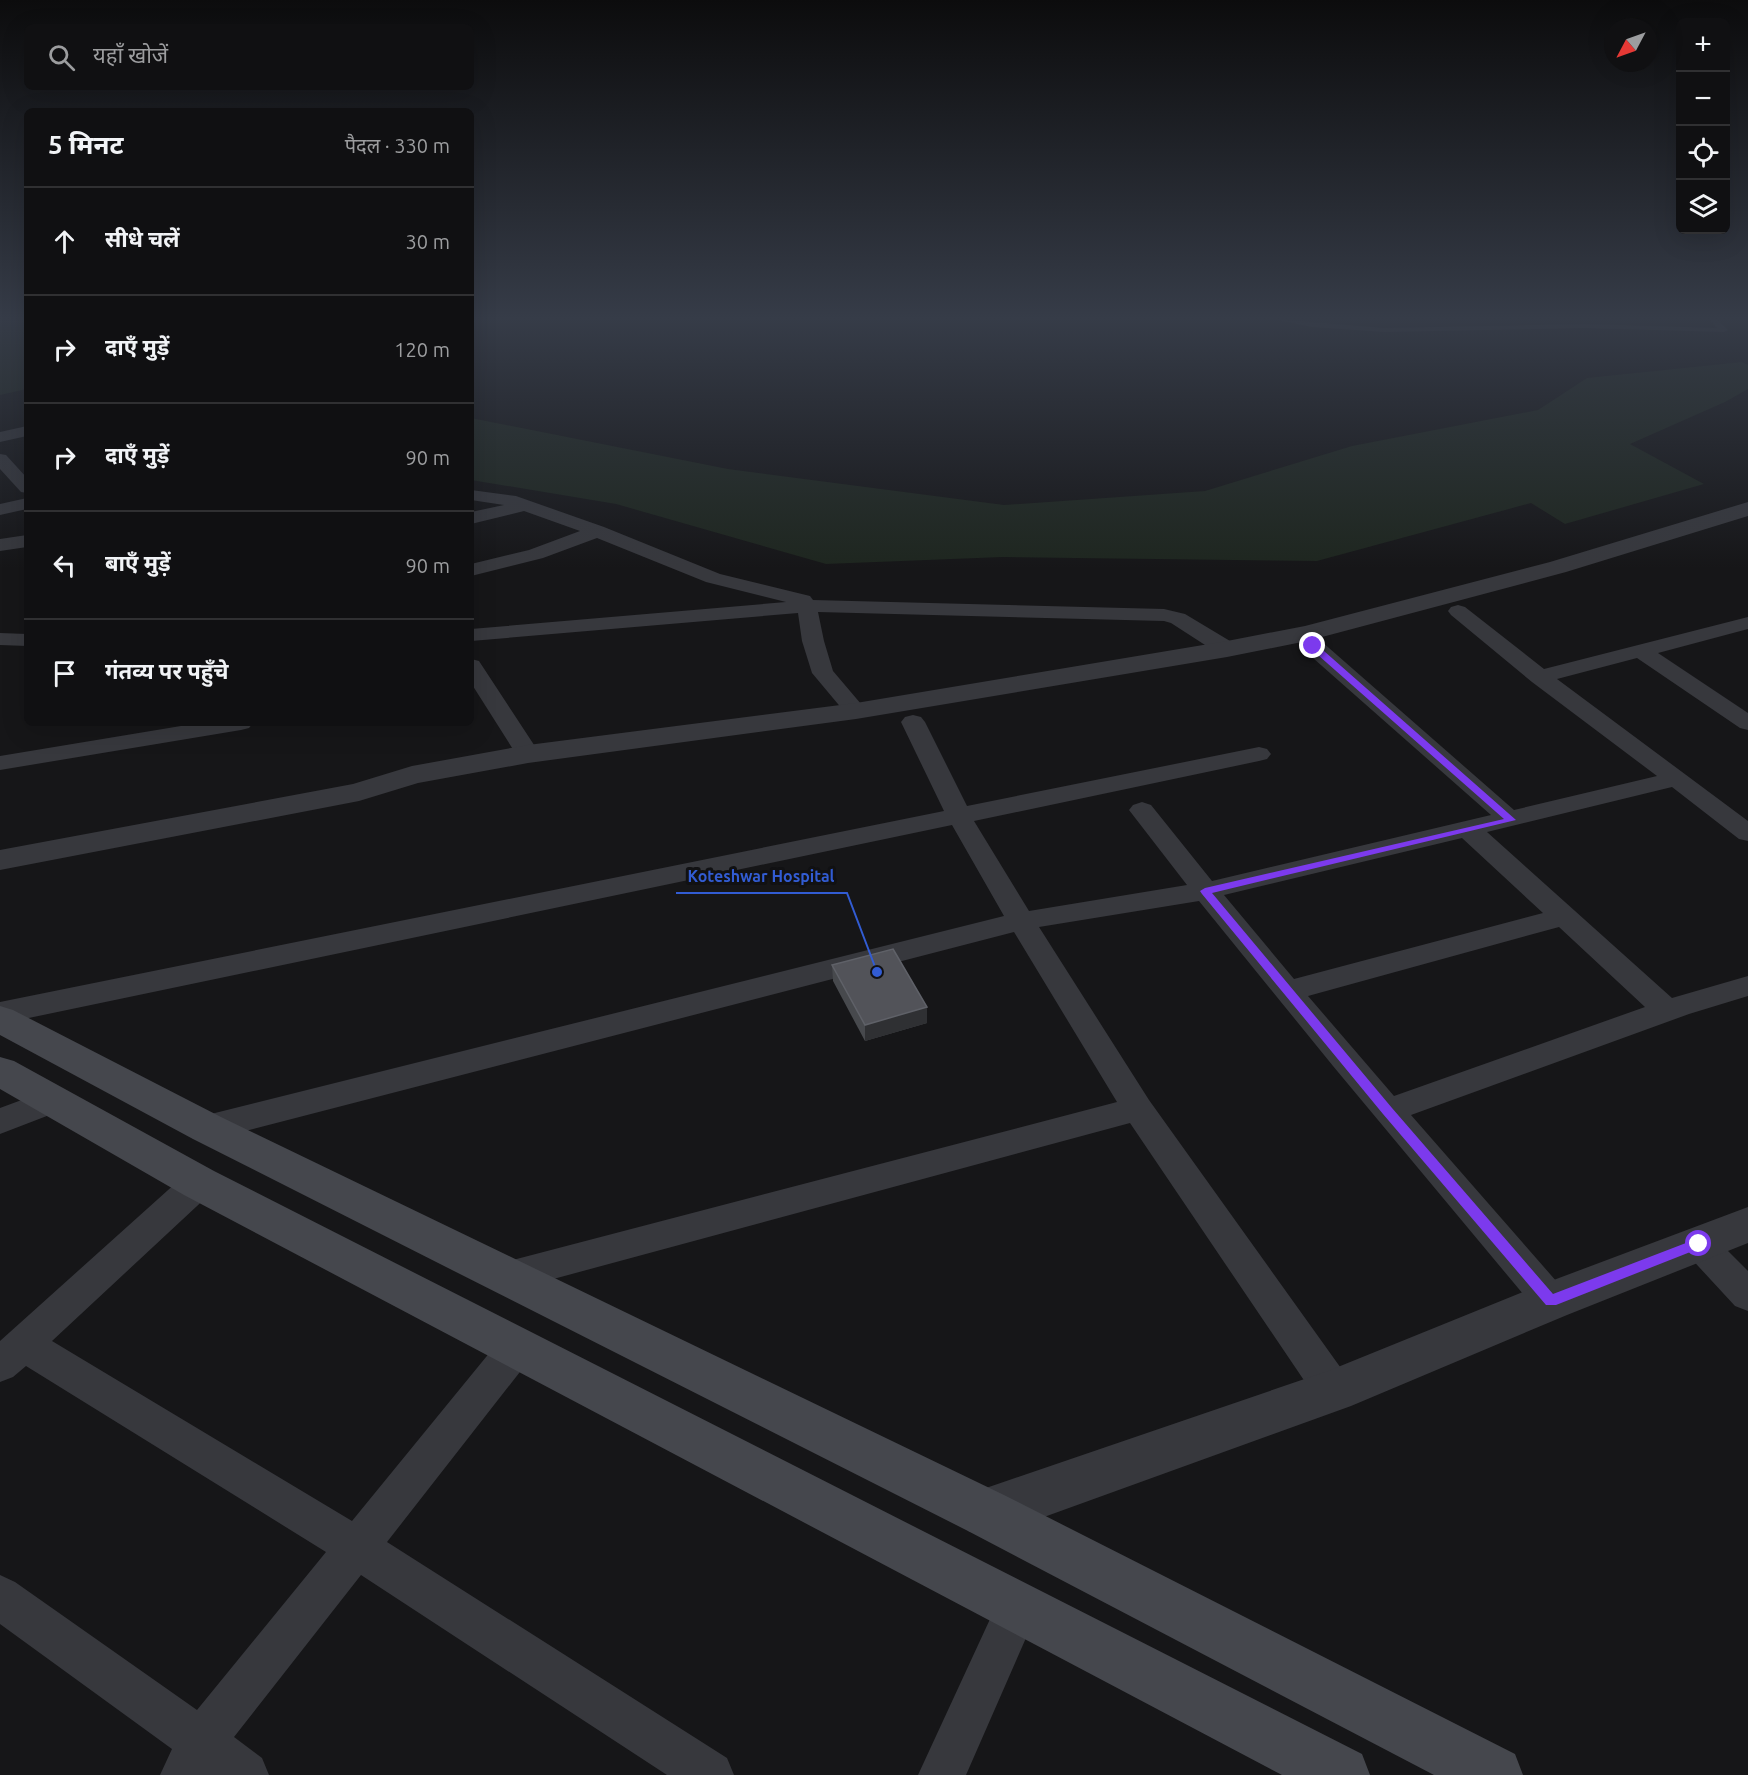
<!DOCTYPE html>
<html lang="hi">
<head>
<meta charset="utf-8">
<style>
	:root { --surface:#101012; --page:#19191b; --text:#f1f3f6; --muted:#9c9d9f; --line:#303032 }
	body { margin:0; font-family:Ubuntu,"Noto Sans Devanagari",sans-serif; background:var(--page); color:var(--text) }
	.controls { position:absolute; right:18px; top:18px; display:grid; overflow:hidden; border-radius:9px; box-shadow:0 6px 24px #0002 }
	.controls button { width:54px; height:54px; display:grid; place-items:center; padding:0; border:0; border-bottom:2px solid var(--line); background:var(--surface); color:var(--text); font:30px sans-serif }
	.compass { position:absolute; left:1604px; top:18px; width:54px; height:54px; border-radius:50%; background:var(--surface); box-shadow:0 6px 24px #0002; rotate:229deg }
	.stop { position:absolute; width:18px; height:18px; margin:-14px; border:4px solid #7c3aed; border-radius:50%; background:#fff }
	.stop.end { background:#7c3aed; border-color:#fff; box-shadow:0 2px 6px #0008 }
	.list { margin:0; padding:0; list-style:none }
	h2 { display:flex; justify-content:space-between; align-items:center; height:78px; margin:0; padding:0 24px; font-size:26px }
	h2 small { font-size:20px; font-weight:400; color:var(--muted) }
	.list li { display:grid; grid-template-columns:39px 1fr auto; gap:18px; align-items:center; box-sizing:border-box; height:108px; padding:0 24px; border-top:2px solid var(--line) }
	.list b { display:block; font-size:22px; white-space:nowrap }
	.list em { font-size:20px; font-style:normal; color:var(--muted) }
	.icon { flex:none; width:33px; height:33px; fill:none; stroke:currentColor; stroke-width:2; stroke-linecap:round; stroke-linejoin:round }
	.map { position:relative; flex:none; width:1748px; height:1775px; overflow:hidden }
	.search { position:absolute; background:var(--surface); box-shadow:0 6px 24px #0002; left:24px; top:24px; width:450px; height:66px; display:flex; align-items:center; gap:15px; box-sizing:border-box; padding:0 21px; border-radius:9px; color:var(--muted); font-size:22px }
	.panel { position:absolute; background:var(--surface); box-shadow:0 6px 24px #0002; left:24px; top:108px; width:450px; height:618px; border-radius:9px }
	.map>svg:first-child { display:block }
	.green { fill:#1e261f }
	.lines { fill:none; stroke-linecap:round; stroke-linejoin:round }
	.service { fill:#37383d; fill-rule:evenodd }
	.minor { fill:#37383d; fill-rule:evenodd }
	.tertiary { fill:#37383d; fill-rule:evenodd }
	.secondary { fill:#45474d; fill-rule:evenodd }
	.wall { fill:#47494d }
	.shaded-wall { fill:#2f3033 }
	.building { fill:#525359; stroke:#5f6168; stroke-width:1.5 }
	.route { fill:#7c3aed }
	.leader { fill:none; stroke:#325cd3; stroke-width:2 }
	.callout-dot { fill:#325cd3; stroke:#111113; stroke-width:2 }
	.callout-label { font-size:16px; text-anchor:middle; font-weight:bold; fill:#325cd3; stroke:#111113; stroke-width:6; stroke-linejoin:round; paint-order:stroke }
</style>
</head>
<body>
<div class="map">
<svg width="1748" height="1775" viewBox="0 0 1748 1775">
	<rect width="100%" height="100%" fill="#161618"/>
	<!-- green -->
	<path class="green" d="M0,320h27v69l-27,6z
		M1742,362l6,3v24l-23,13 -95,42 74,40 -139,40 -34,-21 -214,58 -314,-4 -177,7 -210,-60 -145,-24v-62l257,51 276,36 201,-14 147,-45 186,-36 49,-32z"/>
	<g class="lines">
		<!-- service -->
		<path class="service" d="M1273,319l111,9 200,-4 133,4 -8,-9h8l11,11 -4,2 -140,-4 -200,4 -72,-5z"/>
		<!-- minor -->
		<path class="minor" d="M27,426v10l-27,6v-10z
			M0,454l6,1 21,23v15l-6,-1 -21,-23z
			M471,490l45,6 88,31 116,47 90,22 3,4 351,9 21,5 50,30 3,5 -3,5 -8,1 -8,-1 -48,-31 -7,-2 -346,-9 6,29 9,30 34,40 -3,5 -8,2 -8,-2 -36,-43 -10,-32 -4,-28 -327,28v-12l315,-27 -80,-20 -109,-44 -54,20 -72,18v-12l58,-14 51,-19 -56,-20 -53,13v-12l33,-7 -33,-5z
			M27,498v11l-27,6v-11z
			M27,535v12l-27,4v-12z
			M1458,605l7,2 79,62 204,-52v12l-90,24 90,60v17l-8,-2 -103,-70 -80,21 191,142v20l-9,-2 -67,-52 -185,45 185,166 76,-22v20l-59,18 -278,101 153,175 5,11 -5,11 -13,5 -13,-5 -205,-246 -134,-165 -160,26 110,173 199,278 5,13 -5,13 -14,5 -14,-5 -190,-281 -621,168 -13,-4 -5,-11 5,-11 13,-4 608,-159 -103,-170 -807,209 -12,-4 -4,-9 4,-9 12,-4 797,-199 -52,-91 -952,199v-22l944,-191 -43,-89 4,-5 8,-2 8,2 4,5 42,84 292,-59 8,2 4,5 -4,5 -8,2 -285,60 55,90 158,-26 -58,-75 4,-5 9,-3 9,3 61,76 279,-66 -186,-164 -3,-5 3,-5 8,-1 8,1 193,169 143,-34 -125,-94 -81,-67 -3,-4 3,-4zM1462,838l81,75 -249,66 -70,-84zM1559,927l86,80 -251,89 -86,-100z
			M0,633l27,1v12l-27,-1z
			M471,659l8,2 61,93 -4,5 -8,2 -8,-2 -4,-5 -45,-71z
			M199,723h54l-4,5 -8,2 -241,40v-14z
			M54,1088l11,3 5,9 -5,9 -65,25v-26z
			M199,1169l12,4 5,10 -5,10 -159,148 300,180 152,-186 13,-5 13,5 6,12 -6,12 -143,183 340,216 7,17h-67l-306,-200 -127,162 28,21 7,17h-109l12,-26 -172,-125v-49l15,7 182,128 129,-158 -300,-186 -13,11 -13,5v-41l187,-168z
			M1699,1229l12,5 37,37v40l-13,-5 -48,-52 -6,-10 6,-10z
			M1018,1584l15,7 7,15 -74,169h-48l85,-184z"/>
		<!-- tertiary -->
		<path class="tertiary" d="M1748,502v14l-182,56 -259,69 -80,16 -371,62 -328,44 -110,20 -59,18 -359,69v-20l353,-66 59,-18 116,-21 328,-42 371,-62 78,-15 245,-64z
			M1748,1207v36l-181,72 -216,91 -365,132 -18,-7 -7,-18 7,-18 18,-7 342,-117 207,-84z"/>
		<!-- secondary -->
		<path class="secondary" d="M0,1006l13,4 208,107 783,378 511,259 8,21h-89l-466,-244 -775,-392 -193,-104z
			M0,1057l14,4 200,110 1148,583 8,21h-88l-1098,-580 -184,-106z"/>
	</g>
	<!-- wall -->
	<path class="wall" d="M832,965l95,42v16l-62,18 -32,-60z"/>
	<!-- shaded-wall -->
	<path class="shaded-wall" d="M927,1007v16l-62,18v-16z"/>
	<!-- building -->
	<path class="building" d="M893,949l34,58 -62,18 -33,-60z"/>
	<!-- sky -->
	<linearGradient id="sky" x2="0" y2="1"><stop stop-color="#0c0c0d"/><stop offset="0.56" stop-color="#363c48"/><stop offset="1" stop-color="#363c48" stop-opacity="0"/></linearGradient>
	<rect width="1748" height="568" fill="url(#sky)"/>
	<!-- route -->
	<path class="route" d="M1310,644h6l200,176 -304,73 180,215 161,186 146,-56 6,6 -2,3 -147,58h-10l-163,-191 -181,-220 -2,-3 5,-3 299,-69 -194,-171z"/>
	<!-- callouts -->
	<path class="leader" d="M877 972L847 893H676"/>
	<circle class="callout-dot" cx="877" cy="972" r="6"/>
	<g class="callout-label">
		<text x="761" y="882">Koteshwar Hospital</text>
	</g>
</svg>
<div class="controls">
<button>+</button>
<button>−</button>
<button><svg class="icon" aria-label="locate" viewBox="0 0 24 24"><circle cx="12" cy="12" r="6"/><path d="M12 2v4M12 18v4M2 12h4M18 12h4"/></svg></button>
<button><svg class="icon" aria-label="layers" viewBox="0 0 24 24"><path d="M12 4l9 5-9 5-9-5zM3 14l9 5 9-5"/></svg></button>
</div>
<svg class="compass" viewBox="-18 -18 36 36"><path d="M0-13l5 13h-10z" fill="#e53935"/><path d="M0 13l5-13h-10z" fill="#9c9d9f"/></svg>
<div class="stop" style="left:1699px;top:1244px"></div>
<div class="stop end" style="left:1313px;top:646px"></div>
<div class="search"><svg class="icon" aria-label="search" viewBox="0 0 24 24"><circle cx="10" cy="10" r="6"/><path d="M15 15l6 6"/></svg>यहाँ खोजें</div>
<section class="panel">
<h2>5 मिनट<small>पैदल · 330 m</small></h2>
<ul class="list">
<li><svg class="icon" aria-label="ahead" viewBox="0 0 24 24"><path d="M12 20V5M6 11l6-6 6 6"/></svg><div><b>सीधे चलें</b></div><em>30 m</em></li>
<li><svg class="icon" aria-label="right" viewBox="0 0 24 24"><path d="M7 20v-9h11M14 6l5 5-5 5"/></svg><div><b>दाएँ मुड़ें</b></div><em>120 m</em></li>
<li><svg class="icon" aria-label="right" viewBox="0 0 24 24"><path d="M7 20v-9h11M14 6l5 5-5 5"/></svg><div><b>दाएँ मुड़ें</b></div><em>90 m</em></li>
<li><svg class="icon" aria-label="left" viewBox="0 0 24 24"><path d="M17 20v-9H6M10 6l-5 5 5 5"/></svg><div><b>बाएँ मुड़ें</b></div><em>90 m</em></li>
<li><svg class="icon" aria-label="arrive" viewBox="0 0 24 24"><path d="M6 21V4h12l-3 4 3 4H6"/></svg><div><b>गंतव्य पर पहुँचे</b></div></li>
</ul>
</section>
</div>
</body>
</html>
